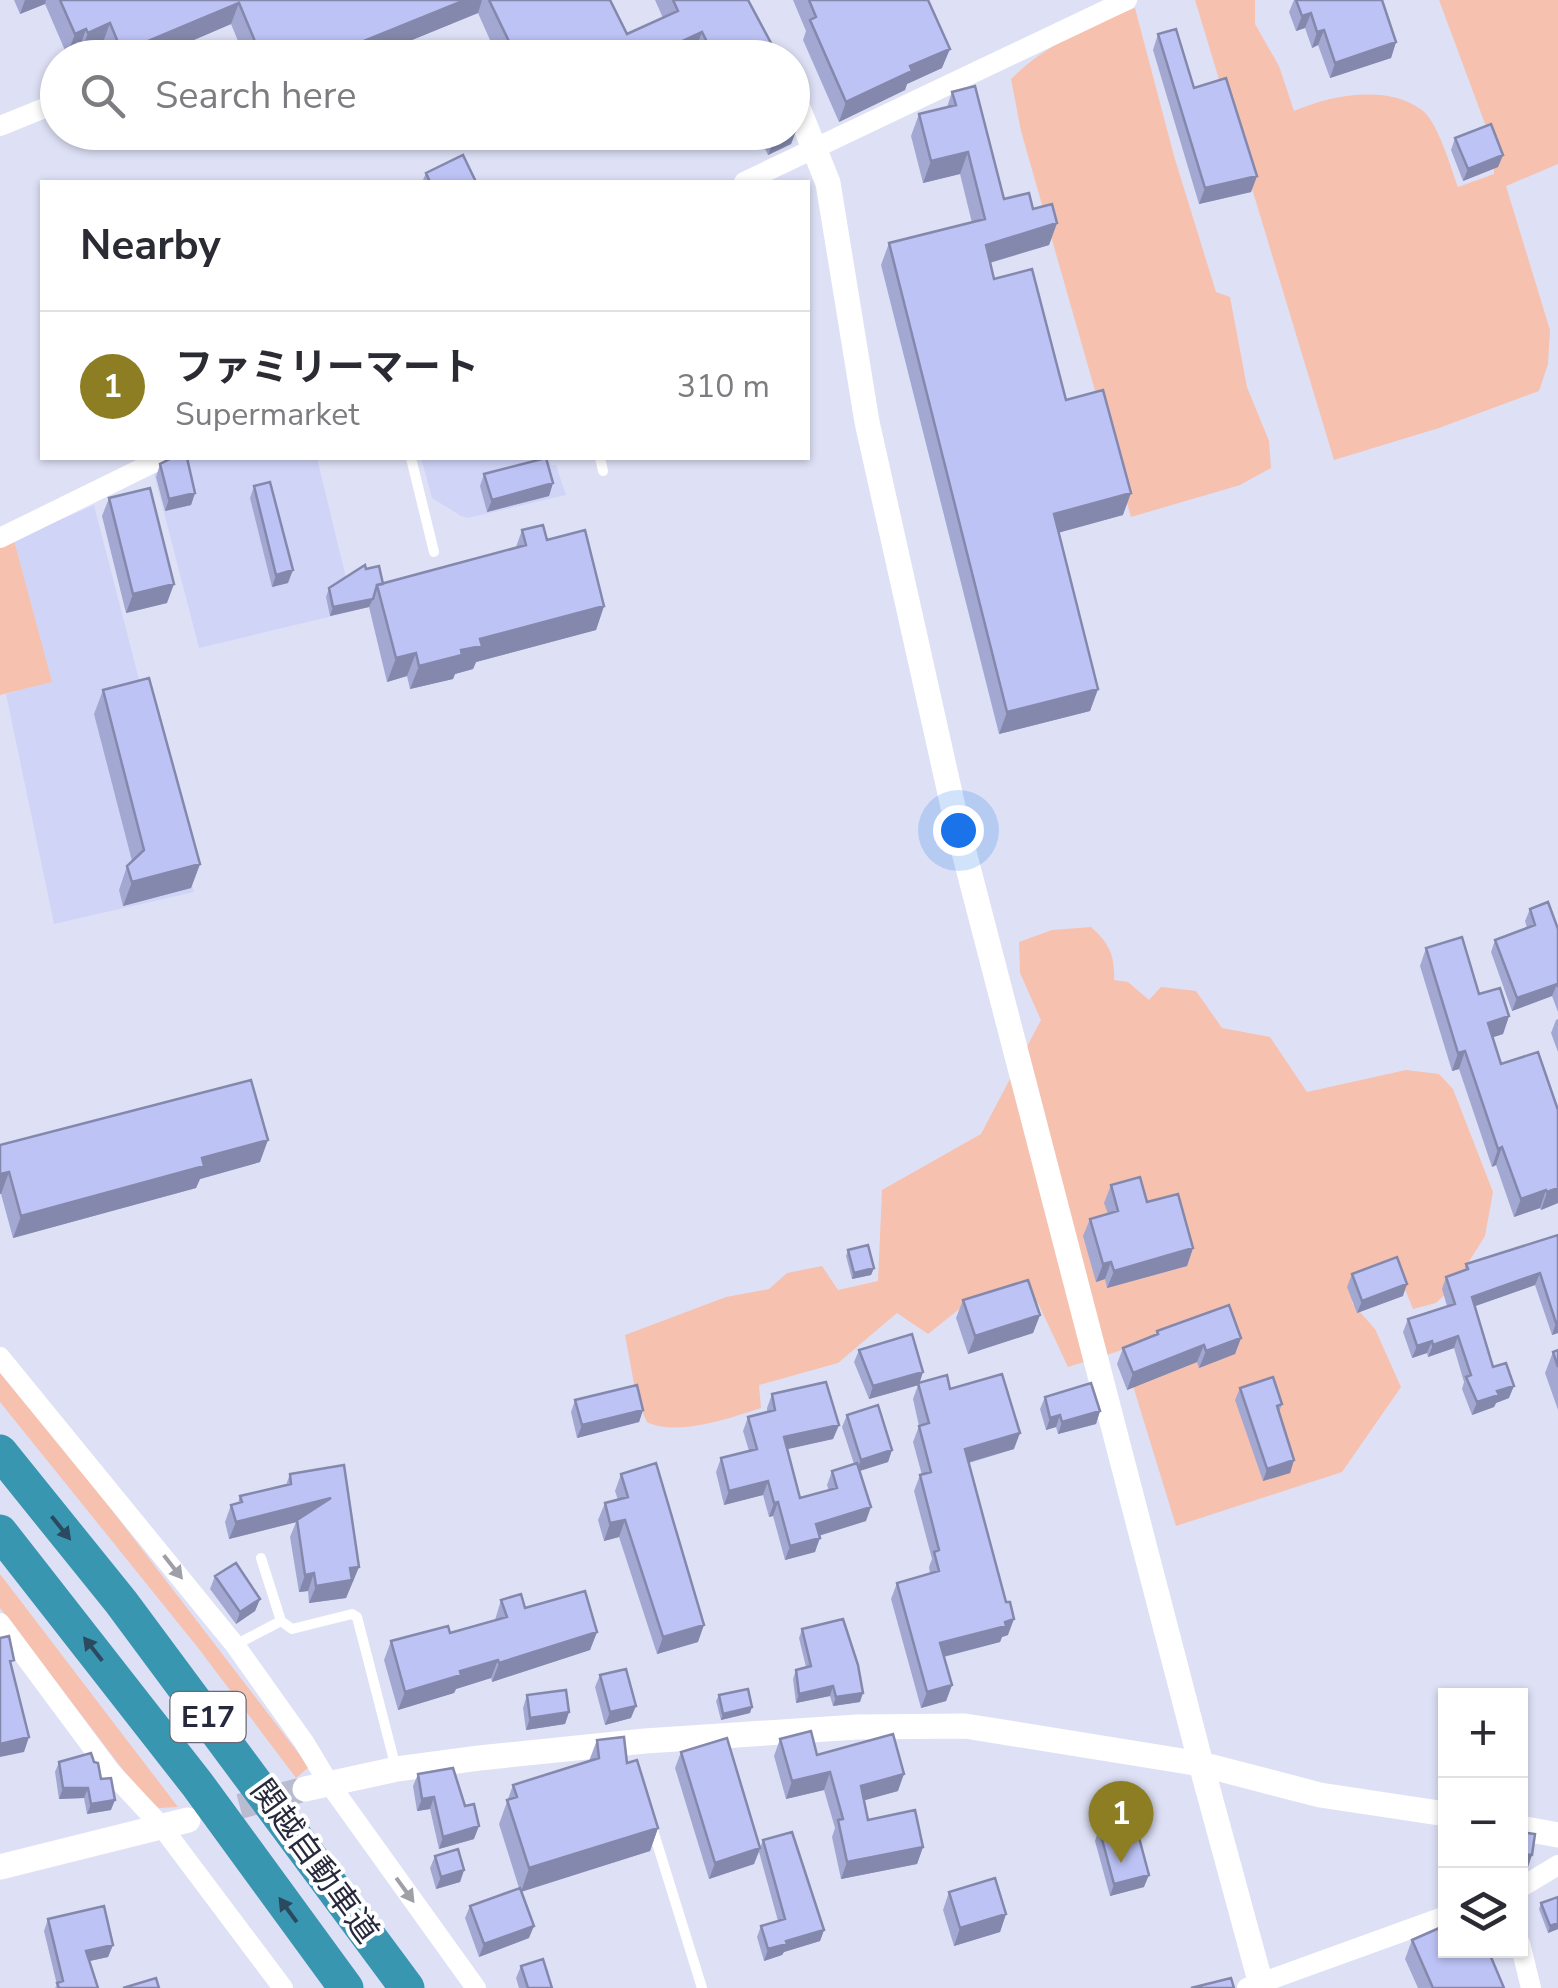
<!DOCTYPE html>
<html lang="en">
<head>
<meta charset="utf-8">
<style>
	:root { --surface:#fff; --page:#f2f2f3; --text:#2b2b33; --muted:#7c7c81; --line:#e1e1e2; --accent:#8d7e24 }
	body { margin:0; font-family:"Nunito Sans","Noto Sans JP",sans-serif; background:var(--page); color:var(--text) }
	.controls { position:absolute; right:30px; bottom:30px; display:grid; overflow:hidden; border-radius:0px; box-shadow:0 2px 8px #0004 }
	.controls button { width:90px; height:90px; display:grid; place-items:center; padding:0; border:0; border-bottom:2px solid var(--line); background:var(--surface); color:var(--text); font:50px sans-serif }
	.you { position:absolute; left:958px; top:830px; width:35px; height:35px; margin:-25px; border:8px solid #fff; border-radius:50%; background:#1a73e8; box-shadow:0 0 0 15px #1a73e833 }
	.badge { display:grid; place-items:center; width:65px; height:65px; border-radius:50%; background:var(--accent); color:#fff; font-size:32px; font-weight:700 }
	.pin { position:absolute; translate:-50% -82px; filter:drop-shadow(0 2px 5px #0008) }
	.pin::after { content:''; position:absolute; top:52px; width:35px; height:30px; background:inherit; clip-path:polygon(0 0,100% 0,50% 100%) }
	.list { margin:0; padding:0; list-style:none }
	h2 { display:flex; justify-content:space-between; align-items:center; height:130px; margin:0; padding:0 40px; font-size:42px }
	h2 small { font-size:32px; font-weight:400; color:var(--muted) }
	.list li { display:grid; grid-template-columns:65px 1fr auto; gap:30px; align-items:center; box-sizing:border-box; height:150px; padding:0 40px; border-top:2px solid var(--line) }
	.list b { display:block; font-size:38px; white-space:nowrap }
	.list p { margin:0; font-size:32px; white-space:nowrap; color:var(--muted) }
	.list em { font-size:32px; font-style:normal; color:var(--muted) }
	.icon { flex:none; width:55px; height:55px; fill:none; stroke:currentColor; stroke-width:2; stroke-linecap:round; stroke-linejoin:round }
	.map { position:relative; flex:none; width:1558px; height:1988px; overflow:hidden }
	.search { position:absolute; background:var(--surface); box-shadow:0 2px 8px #0004; left:40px; top:40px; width:770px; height:110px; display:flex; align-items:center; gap:25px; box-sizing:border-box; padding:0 35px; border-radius:55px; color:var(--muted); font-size:38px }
	.panel { position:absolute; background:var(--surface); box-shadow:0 2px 8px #0004; left:40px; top:180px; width:770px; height:280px; border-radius:0px }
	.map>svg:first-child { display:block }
	.built { fill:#d0d5f8 }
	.green { fill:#f6c1af }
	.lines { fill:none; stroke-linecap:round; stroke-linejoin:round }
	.tertiary-tunnel { stroke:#b9bcd1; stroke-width:25; stroke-dasharray:25 12; stroke-linecap:butt }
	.service { stroke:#fff; stroke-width:10 }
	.minor { stroke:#fff; stroke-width:20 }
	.tertiary { stroke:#fff; stroke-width:25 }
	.motorway { stroke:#3896b0; stroke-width:35 }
	.wall { fill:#a3a8d3 }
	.shaded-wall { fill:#8488ac }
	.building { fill:#bdc3f5; stroke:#8488ac; stroke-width:2.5 }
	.oneway { fill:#2c4a5f }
	.oneway2 { fill:#9e9fa7 }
	.labels { text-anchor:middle; stroke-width:8; stroke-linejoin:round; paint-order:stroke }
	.shield { fill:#fff; stroke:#686976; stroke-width:2.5 }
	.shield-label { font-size:30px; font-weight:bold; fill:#27293c }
	.street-label { font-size:32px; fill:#27293c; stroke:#fff }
</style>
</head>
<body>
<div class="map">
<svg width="1558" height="1988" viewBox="0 0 1558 1988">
	<rect width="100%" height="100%" fill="#dee1f6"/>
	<!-- built -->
	<path class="built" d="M184,458h133l37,153 -155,37 -45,-174z
		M421,458h128l2,7h5l10,30 -98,23 -7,-2 -29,-18z
		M94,505l100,387 -140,32 -48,-230 45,-13 -37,-141z"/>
	<!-- green -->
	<path class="green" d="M1195,0h60v24l24,42 15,45c36,-16 94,-27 128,-1 16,12 29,58 36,77l36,-13v-26l-55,-148h119v164l-52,22 44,144 -2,34 -9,27 -100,37 -105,32z
		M1135,8l39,148 42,136 14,5 17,90 22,54 2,27 -31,17 -109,32 -110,-386 -10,-52c35,-34 78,-55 124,-71z
		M14,540l38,142 -52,13v-148z
		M1091,927c18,16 24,28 23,53l14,2 21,18 12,-13 35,4 26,37 48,9 37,55 99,-22 33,4 14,15 40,103 -8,44 -32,51 -17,16 -23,6 -13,-32 -31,-3 -17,29 23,26 26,58 -59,85 -166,54 -54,-176 -54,17 -30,-64h-71l-39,31 -31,-21 -59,50 -79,22 2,23c-31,10 -84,29 -114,14l-10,-22 -12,-65 101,-38 43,-8 18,-16 35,-7 16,24 40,-9 4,-91 99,-56 60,-114 -21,-47 -1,-31 33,-12z
		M0,1373l88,106 221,288 -13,11 -97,-129 -199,-247z
		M0,1574l178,233 -19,1 -16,-12 -143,-188z"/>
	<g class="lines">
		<!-- tertiary-tunnel -->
		<path class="tertiary-tunnel" d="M204,1816l101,-27"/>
		<!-- service -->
		<path class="service" d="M411,458l23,94
			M600,458l3,13
			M261,1558l20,63 11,8 60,-15 5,3 39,151
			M235,1645l46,-24
			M652,1827l50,161"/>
		<!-- minor -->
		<path class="minor" d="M0,126l57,-23
			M744,182l383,-182
			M0,538l163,-80
			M0,1357l235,288 69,97 24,40 148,206
			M0,1623l110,148 52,56 121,161
			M1520,1888l38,-23
			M1520,1943l11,45
			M1247,1988l199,-72"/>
		<!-- tertiary -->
		<path class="tertiary" d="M792,93l36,90 39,239 91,407 243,935 119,31 126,19
			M305,1789l92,-20 82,-11 166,-17 212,-14 108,-1 236,38 61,224
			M1520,1828l38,7
			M0,1867l188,-47"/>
		<!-- motorway -->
		<path class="motorway" d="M0,1452l121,150 286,386
			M0,1532l197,252 149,204"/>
	</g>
	<!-- wall -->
	<path class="wall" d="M14,0h596l17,34 36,-16 -8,-18h93l31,58h-83l-2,-5 -9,5h-187l-20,-45 -110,45h-123l-14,-34 -79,34h-45l-5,-13 -22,9 -1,-4 -12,5 -22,-51 -25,10z
		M793,0h135l14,68 -35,16 -2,6 -66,32 -36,-82 3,-9z
		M1294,0h88l14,42 -5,16 -61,20 -12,-33 -6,3 -7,-20 -9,3 -7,-19z
		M1158,34l36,54 63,88 -6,16 -52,12 -46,-154z
		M952,92l52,107 29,10 24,14 -8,22 -59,18 4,16 72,121 57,115 -65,18 40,156 -8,22 -91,23 -118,-469 8,-22 83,-20 -12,-49 -37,9 -12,-47 8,-22 28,-7z
		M799,123l-8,21 -23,11 -11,-23h35z
		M1455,138l48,17 -5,12 -35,14 -12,-31z
		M426,173l50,9h-54z
		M160,464l35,29 -4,12 -26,6 -9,-34z
		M484,474l69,9 -4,13 -62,16 -7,-26z
		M254,486l34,97 -16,4 -22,-89z
		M109,498l58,105 -41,10 -24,-97z
		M522,530l25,10 57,66 -8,24 -120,32 -3,7 -18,5 -2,5 -43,10 -3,-13 -20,6 -18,-75 -39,9 -4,-19 3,-9 37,-19 17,15 133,-37z
		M103,690l97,174 -9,24 -68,18 -4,-16 8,-24 5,-5 -38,-147z
		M1530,909l28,20v83l-6,-16 -40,15 -21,-59 4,-12 32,-12 -2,-7z
		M1426,948l53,46 30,22 -6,18 -10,3 8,27 57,46v93l-17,7 -1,-2 -26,9 -18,-52 -4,2 -33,-98 -7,2 -32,-105z
		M1558,1019v33l-7,-19 5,-13z
		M0,1145l260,17 -60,17 -4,9 -183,50 -12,-44z
		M1111,1185l36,17 46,46 -6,18 -80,22 -2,-9 -9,3 -13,-46 7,-17 18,-5 -4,-11z
		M1558,1235v98l-6,2 -17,-50 -60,21 18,61 16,31 -13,5 -2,4 -22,8 -10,-26 2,-7 -10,-34 -26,9 -1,-4 -15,5 -9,-26 5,-13 39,-13 -5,-17 4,-12 18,-6 2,-7z
		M848,1250l26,18 -3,7 -19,4 -6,-23z
		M1352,1274l51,22 -46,17 -10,-26z
		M963,1300l77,15 -7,18 -65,21 -12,-36z
		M1157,1331l84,7 -6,16 -36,14 -2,-6 -70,28 -10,-26 6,-16 33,-13z
		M859,1350l61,33 30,6 64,60 -45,14 39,172 -6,2 -2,5 -56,15 8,28 -6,16 -25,7 -30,-109 6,-16 33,-9 -1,-7 3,-8 -18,-68 6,-16h2l-9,-33 6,-16 -6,-27 5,-14 -49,14 -15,-37z
		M1553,1352l5,15v43l-13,-37z
		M1240,1388l42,16 -3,8 15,48 -4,13 -27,8 -28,-81z
		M772,1394l67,31 -6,14 -46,10 13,49 29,-7 -2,-6 5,-14 22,-7 -12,-37 5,-12 45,35 -4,12 -28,9 6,50 -47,15 -4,16 -30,8 -12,-44 -4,1 -6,-22 -39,10 -8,-33 5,-14 28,-7 -6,-20 5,-14 19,-5v-4z
		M1045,1397l55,14 -4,13 -38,10 -2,-7 -10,3 -6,-21z
		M575,1400l68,10 -4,12 -62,16 -6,-26z
		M290,1474l69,93 -13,31 -37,5 -1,-12 -9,1 -9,-55 6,-15 -67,17 -4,-17 6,-17 7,-2 2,-7 46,-11z
		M621,1474l77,168 -41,12 -38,-117 -15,4 -6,-21 7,-17 13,-3 -3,-9z
		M215,1576l45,23 -5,12 -19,13 -26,-35z
		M501,1600l96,32 -7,18 -98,32 -1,-4 -35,11 -2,4 -56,17 -14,-50 7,-19 59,-8 45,-13z
		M802,1629l58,73 -27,4 -3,-10 -34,7 -3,-24 3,-9 10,-3 -7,-29z
		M600,1675l31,43 -26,7 -10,-38z
		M527,1695l42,17 -4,12 -39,6 -3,-22z
		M719,1695l31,18 -29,7 -5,-19z
		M780,1739l118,52 -34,9 4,20 55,27 -6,17 -76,15 -9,-42 3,-9 -11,-38 -38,9 -12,-43z
		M597,1740l30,23 31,65 -8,23 -129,40 8,47 -50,19 -14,-39 5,-12 49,-18 -20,-64 14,-39 76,-24z
		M681,1752l79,96 3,-8 61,90 -4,11 -36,11 -2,3 -18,6 -7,-24 4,-11 17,-5 -19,-69 -5,12 -45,15 -34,-111z
		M59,1762h35l17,48 -24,4 -3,-16 -25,1 -4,-27z
		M418,1774l56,65 -35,10 -9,-40 -13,2 -4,-25z
		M1099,1828l45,59 -34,9 -15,-55z
		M435,1856l29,14 -4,12 -24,7 -6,-21z
		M949,1892l57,22 -6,18 -46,14 -11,-36z
		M1558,1897v32l-10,4 -9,-24 2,-6z
		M48,1919l65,26 -5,12 -19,4 9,27h-43l2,-3 -13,-54z
		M1412,1940l92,48h-86l-13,-29z
		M521,1966l31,22h-33l-3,-10z"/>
	<!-- shaded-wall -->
	<path class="shaded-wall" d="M25,0h21l-1,4 -25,10z
		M465,0h17l-4,13 -110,45h-46z
		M239,3l-8,21 -79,34h-32l2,-6z
		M1311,13l-6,15 -9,3 6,-15z
		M110,23l-8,22 -22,9 8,-21z
		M86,29l-7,21 -12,5 8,-21z
		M1324,30l-6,15 -6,3 5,-16z
		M702,32l-8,21 -9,5h-39z
		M1396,42l-5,16 -61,20 5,-15z
		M950,49l-8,19 -35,16 -2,6 -66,32 7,-20 64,-36z
		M799,123l-8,21 -23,11 8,-21 16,-2v-6z
		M968,152l-8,22 -37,9 8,-22z
		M1503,155l-5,12 -35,14 5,-12z
		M1257,176l-6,16 -52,12 6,-16z
		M1057,223l-8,22 -71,21 8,-21z
		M553,483l-4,13 -62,16 5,-12z
		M195,493l-4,12 -26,6 4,-12z
		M1131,493l-8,22 -77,21 8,-22z
		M293,570l-5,13 -16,4 4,-12z
		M174,584l-7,19 -41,10 7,-19z
		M373,599l-4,8 -39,9 3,-9z
		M604,606l-8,24 -120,32 -3,7 -18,5 -2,5 -43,10 9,-23 42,-16 19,-11z
		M416,653l-9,23 -20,6 9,-24z
		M1098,689l-8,22 -91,23 8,-22z
		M200,864l-9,24 -68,18 9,-24z
		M1557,984l-5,12 -40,15 5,-13z
		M1509,1016l-6,18 -21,7 6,-18z
		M1465,1051l-6,18 -7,2 6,-18z
		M268,1140l-8,22 -60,17 -4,9 -183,50 8,-22 181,-58z
		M1502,1147l-6,18 -4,2 6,-18z
		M9,1172l-8,22h-1v-20z
		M1558,1188v15l-17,7 6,-18z
		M1546,1190l-6,18 -26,9 7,-18z
		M1193,1248l-6,18 -80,22 7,-17z
		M1111,1262l-6,17 -9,3 7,-18z
		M874,1268l-3,7 -19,4 2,-6z
		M1540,1273l-5,12 -68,24 5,-12z
		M1407,1284l-4,12 -46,17 5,-12z
		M1040,1315l-7,18 -65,21 7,-18z
		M1558,1322v11l-6,2 4,-12z
		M1458,1336l-4,12 -26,9 5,-12z
		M1241,1338l-6,16 -36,14 7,-17z
		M1432,1341l-5,12 -15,5 5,-12z
		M1204,1345l-7,17 -70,28 6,-17z
		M923,1372l-4,13 -50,14 4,-13z
		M1514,1386l-5,12 -13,5 -2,4 -22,8 5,-13 20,-11z
		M643,1410l-4,12 -62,16 5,-13z
		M1100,1411l-4,13 -38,10 4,-12z
		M1060,1415l-4,12 -10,3 4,-12z
		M839,1425l-6,14 -54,12 5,-14z
		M1020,1433l-6,16 -55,16 6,-16z
		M892,1450l-4,12 -32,10 5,-12z
		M1294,1460l-4,13 -27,8 4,-12z
		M768,1481l-5,14 -39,10 5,-14z
		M331,1498l-6,17 -96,24 7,-17z
		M778,1502l-5,14 -4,1 5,-14z
		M871,1507l-5,14 -55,17 5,-14z
		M625,1520l-6,17 -15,4 6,-18z
		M820,1538l-5,14 -30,8 5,-14z
		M359,1567l-13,31 -37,5 7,-17 34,-18z
		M314,1573l-6,18 -9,1 6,-17z
		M260,1599l-5,12 -19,13 4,-12z
		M1014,1619l-6,16 -6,2 -2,5 -66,17 6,-16z
		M704,1625l-6,17 -41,12 6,-17z
		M597,1632l-7,18 -98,32 7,-19z
		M498,1660l-7,18 -35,11 -2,4 -56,17 7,-18 55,-21z
		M952,1685l-6,16 -25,7 6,-16z
		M833,1686l-3,10 -34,7 3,-9z
		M863,1693l-3,9 -27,4 3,-9z
		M636,1706l-5,12 -26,7 5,-13z
		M752,1707l-2,6 -29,7 2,-6z
		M569,1712l-4,12 -39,6 4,-12z
		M29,1737l-5,15 -24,5v-13z
		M830,1772l-6,18 -38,9 6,-18z
		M904,1774l-6,17 -43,12 6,-17z
		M63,1788h25l-4,10 -25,1z
		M434,1797l-4,12 -13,2 5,-12z
		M115,1800l-4,10 -24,4 4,-10z
		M479,1826l-5,13 -35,10 4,-12z
		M658,1828l-8,23 -129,41 8,-24z
		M923,1847l-6,17 -76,15 6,-17z
		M760,1848l-6,16 -45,15 6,-16z
		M1520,1854l12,1 -4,12h-8z
		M464,1870l-4,12 -24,7 5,-12z
		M1149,1875l-5,12 -34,9 4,-12z
		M1006,1914l-6,18 -46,14 6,-18z
		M1558,1923v6l-10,4 2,-7z
		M534,1926l-5,12 -50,19 5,-13z
		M824,1930l-4,11 -36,11 -2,3 -18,6 4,-12 18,-8z
		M113,1945l-5,12 -27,6 5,-12z"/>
	<!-- building -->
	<path class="building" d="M60,0h405l-143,58h-27l-1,-2 -4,2h-28l-23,-55 -117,49 -12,-29 -22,10 -2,-4 -11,5z
		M489,0h121l17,34 51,-23 -5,-11h75l31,58h-64l-13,-26 -56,26h-129z
		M809,0h119l22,49 -40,17 2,5 -66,31 -36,-82 6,-3z
		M1296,0h86l14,42 -61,21 -11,-33 -7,2 -6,-19 -9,3z
		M1176,29l18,59 32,-10 31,98 -52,12 -47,-154z
		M975,86l29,113 25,-6 4,16 19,-5 5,19 -71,22 8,34 38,-10 34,131 37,-10 28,103 -77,21 44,175 -91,23 -118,-469 96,-24 -17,-67 -37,9 -12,-47 37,-9 -4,-13z
		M792,109l7,14 -7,3z
		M1491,124l12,31 -35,14 -13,-31z
		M463,155l13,27h-46l-4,-9z
		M172,458h15l8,35 -26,6 -9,-35z
		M546,458l7,25 -61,17 -8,-26z
		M270,482l23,88 -17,5 -22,-89z
		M150,488l24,96 -41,10 -24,-96z
		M543,525l4,15 38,-10 19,76 -124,33 2,7 -21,4 1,5 -43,11 -3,-13 -20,5 -19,-73 149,-40 -4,-15z
		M365,565l1,4 13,-3 4,18 -6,1 -4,14 -40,8 -4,-19z
		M149,678l51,186 -68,18 -5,-16 17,-16 -41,-160z
		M1548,902l10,27v58l-1,-3 -40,14 -22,-58 40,-15 -5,-16z
		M1462,937l17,57 21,-6 9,28 -21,7 13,41 37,-12 20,58v78l-11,4 -1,-2 -25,9 -19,-52 -4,2 -33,-98 -7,2 -32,-105z
		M251,1080l17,60 -66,18 2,8 -183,50 -12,-44 -9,2v-29z
		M1140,1177l7,25 31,-8 15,54 -79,23 -3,-9 -8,2 -13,-45 28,-8 -7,-26z
		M1558,1235v87l-2,1 -16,-50 -68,24 21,70 13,-4 8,23 -17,5 2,4 -22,7 -11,-25 5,-2 -13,-39 -25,9 -1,-4 -15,5 -9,-27 47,-15 -9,-27 22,-8 -2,-5z
		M868,1245l6,23 -20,5 -6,-23z
		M1397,1257l10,27 -45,17 -10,-27z
		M1028,1280l12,35 -65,21 -12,-36z
		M1229,1305l12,33 -35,13 -2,-6 -71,28 -10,-25 35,-14 -1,-3z
		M912,1334l11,38 -50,14 -14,-36z
		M1558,1350v17l-5,-15z
		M1002,1374l18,59 -55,16 41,153h4l4,17 -9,3 1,4 -66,17 12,42 -25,7 -30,-109 42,-12 -5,-19 5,-2 -19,-75 11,-3 -12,-46 10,-3 -11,-40 29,-8 3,14z
		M1273,1377l9,27 -5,2 17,54 -27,9 -27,-81z
		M826,1382l13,43 -55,12 16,61 37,-10 -5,-17 25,-8 14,44 -55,17 4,14 -30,8 -12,-44 -4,1 -6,-22 -39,10 -8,-33 36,-9 -9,-32 27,-7 -3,-16z
		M1091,1383l9,28 -38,11 -2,-7 -10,3 -5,-21z
		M637,1385l6,25 -61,15 -7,-25z
		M878,1405l14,45 -31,10 -14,-45z
		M656,1463l48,162 -41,12 -38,-117 -15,3 -5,-20 23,-6 -7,-23z
		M344,1465l15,102 -9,1 2,12 -36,6 -2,-13 -9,2 -8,-55 34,-22 -95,24 -5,-17 11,-3 -2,-6 51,-12 -1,-10z
		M236,1563l24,36 -20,13 -25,-36z
		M585,1591l12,41 -98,31 -1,-3 -38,11 1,4 -56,17 -14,-51 57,-15 2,7 57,-16 -6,-17 20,-6 4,14z
		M843,1619l15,46 5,28 -27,4 -3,-11 -34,8 -3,-24 15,-4 -9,-37z
		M9,1636l5,24 -4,1 19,76 -29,7v-106z
		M626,1669l10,37 -26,6 -10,-37z
		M748,1689l4,18 -29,7 -4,-19z
		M566,1690l3,22 -39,6 -3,-23z
		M811,1731l6,24 76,-21 11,40 -43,12 7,34 47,-10 8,37 -76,15 -9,-42 5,-1 -13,-47 -38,9 -12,-42z
		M624,1737l3,26 10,-3 21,68 -129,40 -22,-68 10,-3 -4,-12 86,-27 -2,-18z
		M727,1738l33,110 -45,15 -34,-111z
		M91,1753l3,9 4,1 3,16 10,-1 4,22 -24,4 -3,-16h-25l-4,-26z
		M453,1768l12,38 9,-2 5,22 -36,11 -9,-40 -12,2 -4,-25z
		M1134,1819l15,56 -35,9 -15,-56z
		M792,1832l32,98 -38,11 1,3 -19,5 -7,-23 24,-7 -22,-79z
		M1520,1832l15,2 -3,21 -12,-1z
		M458,1849l6,21 -23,7 -6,-21z
		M995,1878l11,36 -46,14 -11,-36z
		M520,1888l14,38 -50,18 -14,-38z
		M1558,1897v26l-8,3 -9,-23z
		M104,1906l9,39 -27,6 12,37h-39l-2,-5 6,-2 -15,-62z
		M1446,1925v25h42l16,38h-71l-21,-48z
		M543,1959l9,29h-24l-7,-22z
		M156,1978l3,10h-36z
		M1231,1978l3,10h-43z"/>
	<!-- one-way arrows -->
	<defs><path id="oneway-solid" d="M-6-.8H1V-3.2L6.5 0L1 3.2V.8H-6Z" transform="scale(2.5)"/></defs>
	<g class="oneway">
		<use href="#oneway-solid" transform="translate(61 1528) rotate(51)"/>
		<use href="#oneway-solid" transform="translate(93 1649) rotate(-128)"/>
		<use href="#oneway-solid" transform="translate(288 1910) rotate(-126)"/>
	</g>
	<g class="oneway2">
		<use href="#oneway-solid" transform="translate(173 1567) rotate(52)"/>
		<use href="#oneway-solid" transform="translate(405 1890) rotate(54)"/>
	</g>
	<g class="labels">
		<!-- shield labels -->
		<rect class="shield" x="170.5" y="1692" width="75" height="50" rx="8"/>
		<g class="shield-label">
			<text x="208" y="1727">E17</text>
		</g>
		<!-- street labels -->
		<g class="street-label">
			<text transform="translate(315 1861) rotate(54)" y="11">関越自動車道</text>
		</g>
	</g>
</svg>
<div class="controls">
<button>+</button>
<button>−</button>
<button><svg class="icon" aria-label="layers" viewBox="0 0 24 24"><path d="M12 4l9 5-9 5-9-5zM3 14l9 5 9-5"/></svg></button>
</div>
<div class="you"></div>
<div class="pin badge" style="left:1121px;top:1863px">1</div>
<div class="search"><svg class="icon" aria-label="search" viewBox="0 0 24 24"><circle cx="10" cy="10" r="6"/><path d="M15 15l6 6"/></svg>Search here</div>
<section class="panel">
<h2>Nearby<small></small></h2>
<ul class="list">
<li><span class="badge">1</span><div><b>ファミリーマート</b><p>Supermarket</p></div><em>310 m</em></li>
</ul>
</section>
</div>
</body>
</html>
